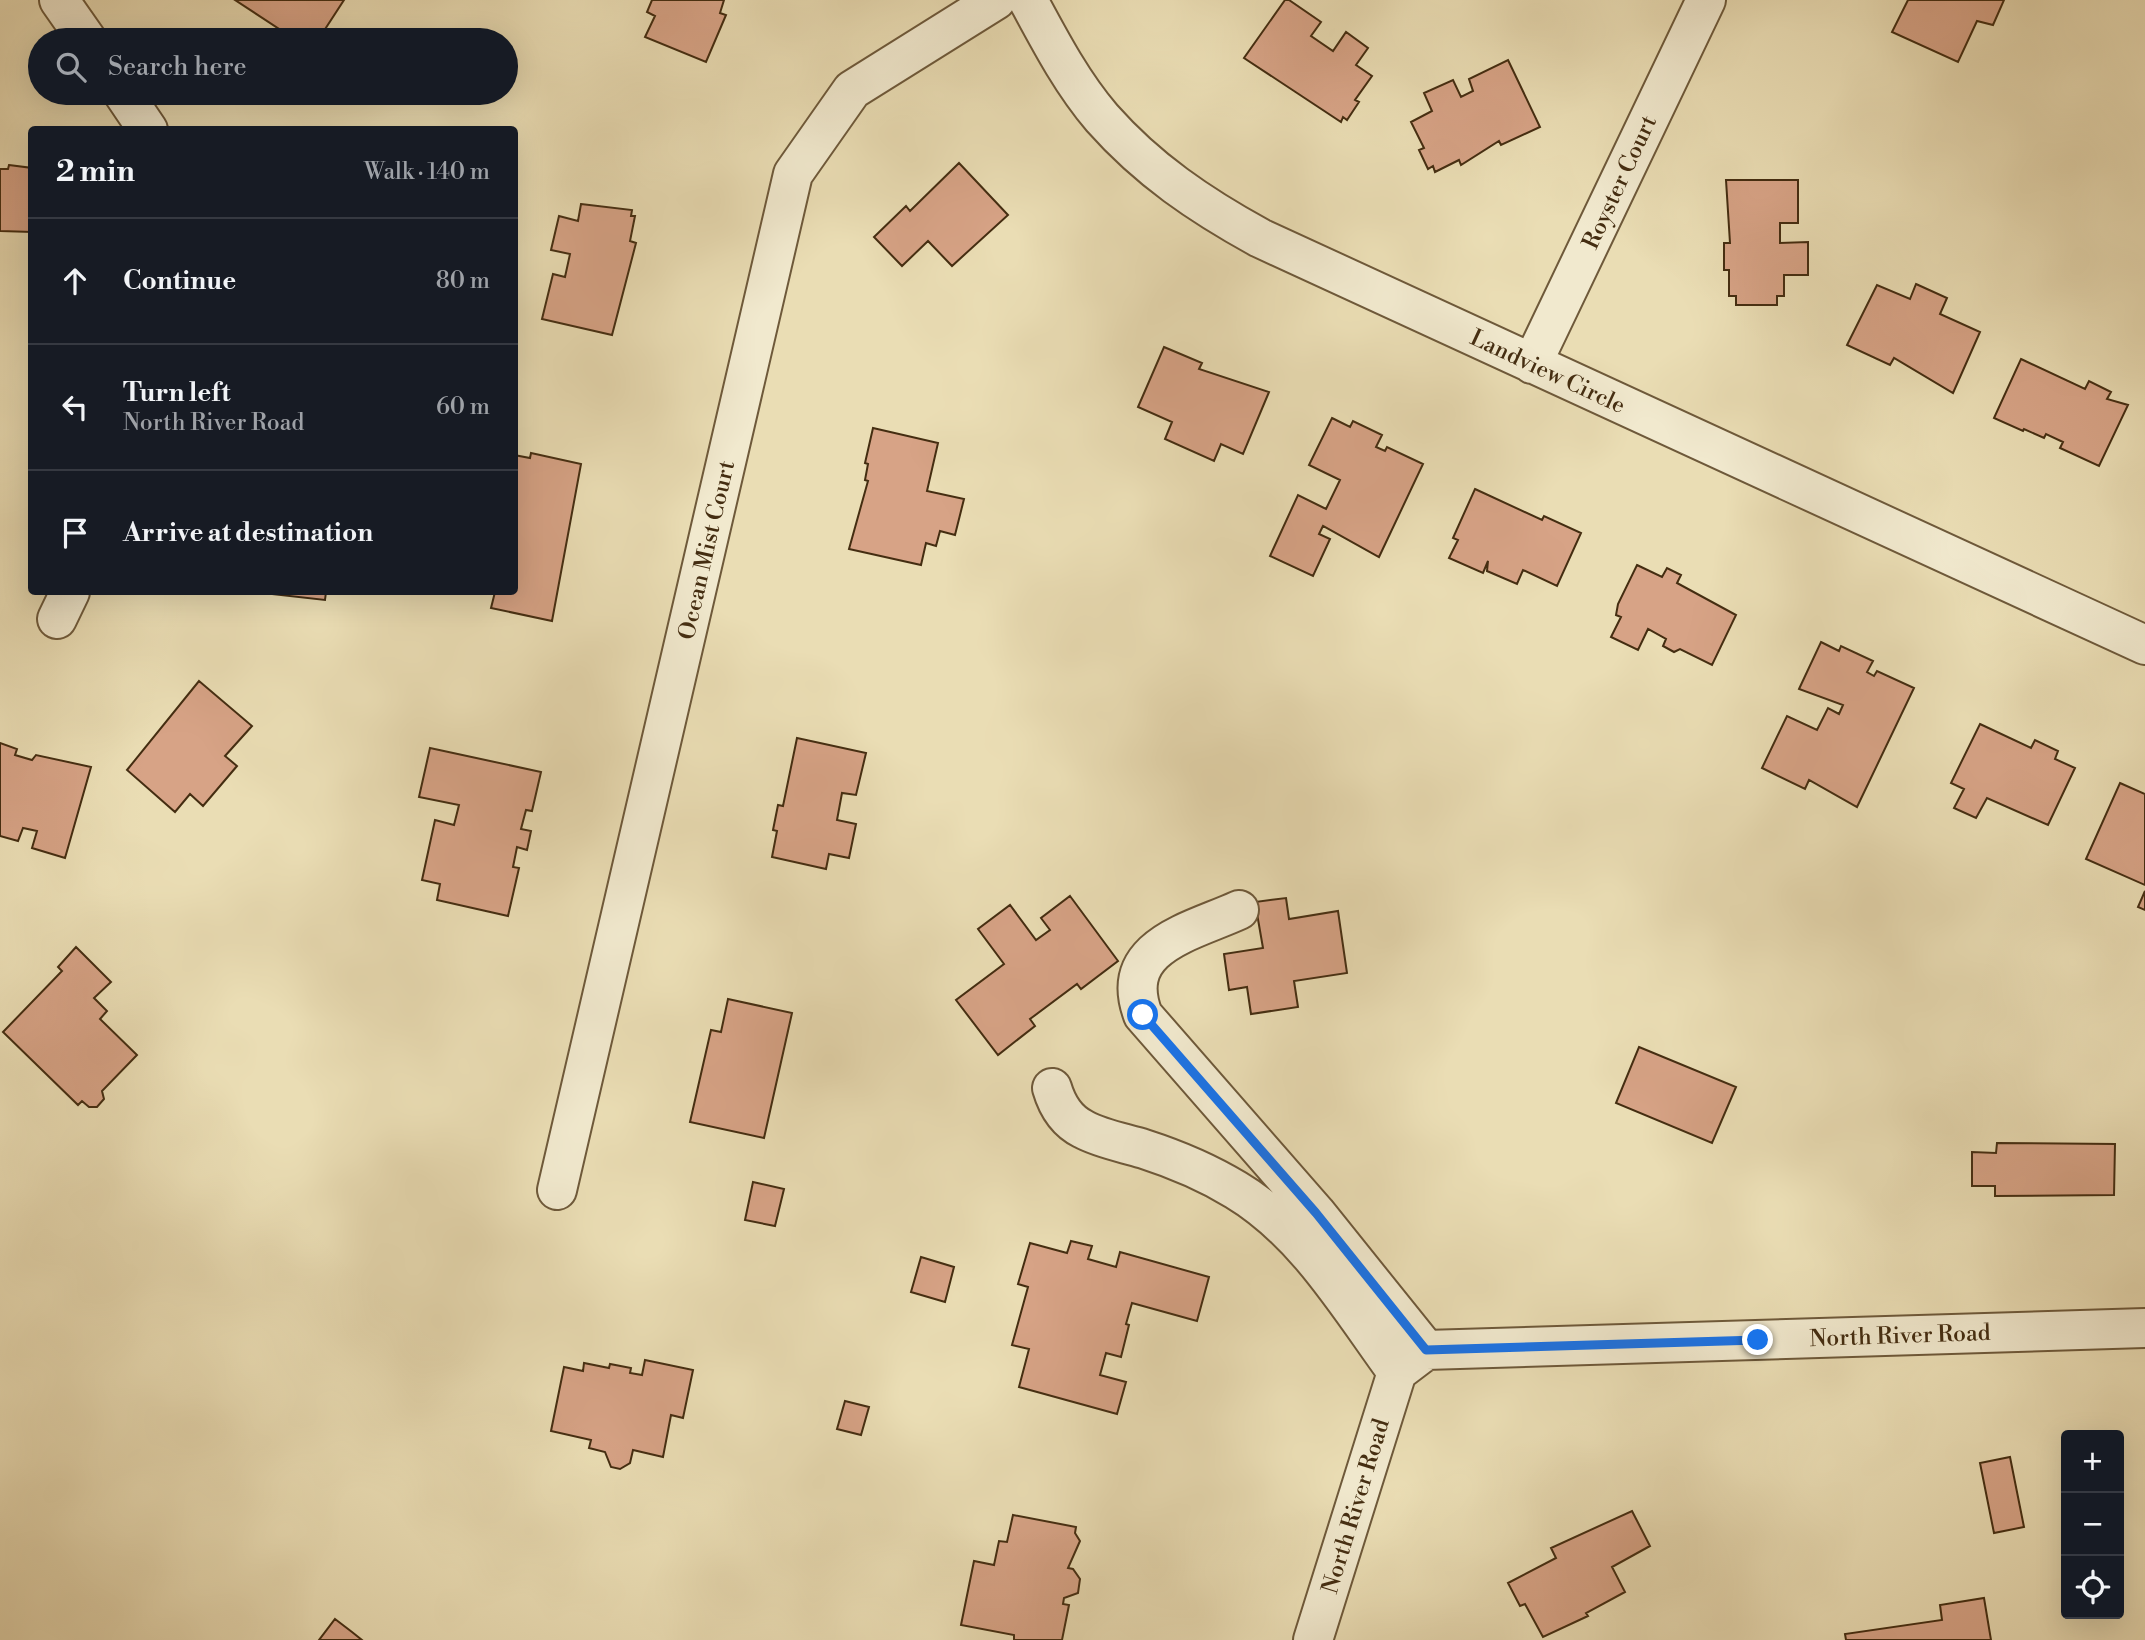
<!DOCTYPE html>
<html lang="en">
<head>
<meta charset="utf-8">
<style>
	:root { --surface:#171b24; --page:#20242c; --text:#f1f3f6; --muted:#9ea1a6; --line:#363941 }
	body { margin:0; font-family:"Libre Bodoni",serif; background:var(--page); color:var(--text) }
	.controls { position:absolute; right:21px; bottom:21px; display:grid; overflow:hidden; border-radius:7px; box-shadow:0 7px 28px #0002 }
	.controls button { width:63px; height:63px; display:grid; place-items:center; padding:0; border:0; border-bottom:2px solid var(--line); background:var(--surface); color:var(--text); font:35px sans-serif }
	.stop { position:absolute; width:21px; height:21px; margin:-16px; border:5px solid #1a73e8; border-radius:50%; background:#fff }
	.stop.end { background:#1a73e8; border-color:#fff; box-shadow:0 2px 7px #0008 }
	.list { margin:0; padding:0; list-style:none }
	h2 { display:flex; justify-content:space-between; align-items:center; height:91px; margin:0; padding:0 28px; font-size:30px }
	h2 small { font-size:23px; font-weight:400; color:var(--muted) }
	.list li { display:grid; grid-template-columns:46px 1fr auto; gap:21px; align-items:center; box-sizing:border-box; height:126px; padding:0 28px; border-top:2px solid var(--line) }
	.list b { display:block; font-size:26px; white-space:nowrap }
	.list p { margin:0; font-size:23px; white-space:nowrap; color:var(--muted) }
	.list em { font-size:23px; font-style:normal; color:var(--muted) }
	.icon { flex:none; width:38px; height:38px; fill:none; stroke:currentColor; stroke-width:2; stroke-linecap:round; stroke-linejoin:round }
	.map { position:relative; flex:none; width:2145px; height:1640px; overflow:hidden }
	.search { position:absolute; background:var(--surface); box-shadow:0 7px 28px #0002; left:28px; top:28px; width:490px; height:77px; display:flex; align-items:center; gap:18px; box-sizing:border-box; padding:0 24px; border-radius:38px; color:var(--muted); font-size:26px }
	.panel { position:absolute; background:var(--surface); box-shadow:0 7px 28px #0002; left:28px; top:126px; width:490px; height:469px; border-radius:7px }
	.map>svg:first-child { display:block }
	.building { fill:#d7a386; stroke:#442d11; stroke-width:2 }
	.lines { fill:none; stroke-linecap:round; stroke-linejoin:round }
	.minor-casing { stroke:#6e593a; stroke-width:42 }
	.minor { stroke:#f1e9ce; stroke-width:38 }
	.route { stroke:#1a73e8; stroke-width:9 }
	.labels { text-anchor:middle; stroke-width:5; stroke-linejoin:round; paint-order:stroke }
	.street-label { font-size:23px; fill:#442d11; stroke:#f1e9ce }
</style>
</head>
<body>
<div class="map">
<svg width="2145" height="1640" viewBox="0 0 2145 1640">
	<rect width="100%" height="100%" fill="#eaddb4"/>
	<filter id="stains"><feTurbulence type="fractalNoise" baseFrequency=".00286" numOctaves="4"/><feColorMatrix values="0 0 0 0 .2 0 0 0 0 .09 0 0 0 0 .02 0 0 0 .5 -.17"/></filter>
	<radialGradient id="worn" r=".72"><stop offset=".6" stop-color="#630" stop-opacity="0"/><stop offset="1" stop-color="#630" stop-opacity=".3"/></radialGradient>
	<!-- building -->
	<path class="building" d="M235,0h109l-26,40h-22z
		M652,0h72l-4,13 6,2 -20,47 -61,-25 10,-21 -8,-4z
		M1285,0h4l32,22 -10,14 22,15 13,-19 22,16 -12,17 16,11 -17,24 4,2 -12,18 -4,-3 -2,5 -97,-64z
		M1908,0h96l-11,25 -16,-4 -19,41 -66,-30z
		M1508,60l32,67 -39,18 -2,-4 -38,24 -2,-5 -24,12 -2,-6 -5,3 -9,-19 5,-2 -13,-26 21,-11 -8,-18 29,-13 8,17 12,-6 -4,-12z
		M959,163l49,52 -56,51 -24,-25 -26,25 -28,-29 32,-31 4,5z
		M9,165l23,3v64l-32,-1v-62h8z
		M1726,180h72v43h-18v20l28,-1v33h-24v21h-7v9h-41v-9h-7v-26h-5v-27h6z
		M581,204l51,6 -1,6h4l-5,25 6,2 -24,92 -70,-16 11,-45 12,3 5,-23 -19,-4 8,-34 19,5z
		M1916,284l31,14 -7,16 40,18 -27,61 -59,-35 -4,7 -43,-20 30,-60 33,14z
		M1164,347l38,16 -3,6 70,23 -26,62 -22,-10 -7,17 -49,-22 7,-17 -34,-15z
		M2021,359l64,30 4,-8 22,11 -4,7 21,6 -29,61 -39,-18 3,-6 -17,-8 -2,4 -20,-9 -1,2 -29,-13z
		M1332,418l18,9 3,-6 29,14 -6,12 9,4 2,-4 36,17 -44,93 -56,-31 -4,8 11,5 -17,37 -43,-20 28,-61 28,14 14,-29 -31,-15z
		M873,428l65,15 -11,48 37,8 -9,36 -15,-4 -4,15 -10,-3 -5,22 -72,-16 19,-68 -3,-1 3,-16 -3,-1z
		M531,453l50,11 -29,157 -61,-13 4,-16h19v-137l16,3z
		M1475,489l67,31 2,-4 37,17 -24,53 -34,-16 -6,14 -30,-13 1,-10 -5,12 -34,-15 9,-18 -5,-2z
		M1637,565l25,12 5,-9 14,7 -4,8 59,32 -24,50 -32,-16 -6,3 -11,-6 3,-7 -18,-10 -10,21 -27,-13 10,-20 -5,-2 2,-11z
		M253,592h73l-1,8z
		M1821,642l18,9 2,-5 32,15 -6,11 7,4 3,-5 37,17 -57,119 -48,-27 -4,9 -43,-21 25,-52 30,14 11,-22 11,6 4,-9 -44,-16z
		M199,681l53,45 -27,30 12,10 -34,40 -13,-12 -15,18 -48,-42z
		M1980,724l51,24 4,-8 23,11 -3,8 20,9 -27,57 -61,-27 -11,20 -22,-10 10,-19 -13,-6z
		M797,738l69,15 -10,42 -14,-2 -5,27 19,4 -7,34 -20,-4 -3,15 -54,-12 5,-26 -4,-1 5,-25 5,1z
		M0,743l17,6 -2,6 17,5 4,-5 55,12 -26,91 -33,-10 5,-17 -14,-3 -5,13 -18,-5z
		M430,748l111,24 -9,39 -6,-1 -5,19 10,2 -4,19 -10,-3 -4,20 6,1 -11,48 -71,-16 3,-16 -18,-4 13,-60 19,5 5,-20 -40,-8z
		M2120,783l25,11v91l-59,-26z
		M2145,891v19l-7,-3z
		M1070,896l48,65 -37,28 -4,-5 -47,35 5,7 -37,29 -42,-55 48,-36 -26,-35 32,-24 26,35 14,-10 -9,-12z
		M1286,898l3,21 49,-8 9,62 -53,8 4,26 -47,7 -4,-27 -18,3 -5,-36 39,-6 -8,-46z
		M76,947l35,35 -17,16 13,13 -7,8 37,36 -35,36 2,8 -7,8h-8l-7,-6 -4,4 -75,-73 59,-61 -4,-4z
		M728,999l64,14 -28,125 -74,-16 21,-92 10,2z
		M1639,1047l97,40 -24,56 -96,-40z
		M1997,1143l118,1 -1,51 -119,1v-10h-23v-34l24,1z
		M753,1182l31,7 -9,37 -30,-6z
		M1071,1241l21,5 -4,13 28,8 4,-15 89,25 -12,44 -65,-18 -6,21 3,1 -8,32 -15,-4 -6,22 26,7 -9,32 -98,-27 10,-38 -17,-4 16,-58 -10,-3 12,-41 37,10z
		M921,1257l33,10 -9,35 -34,-10z
		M645,1360l48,10 -10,48 -12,-3 -8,42 -30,-7 -3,13 -10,6 -9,-2 -6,-15 -16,-4 2,-8 -40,-9 13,-64 19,4 1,-8 25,5 1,-4 21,4 -1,5 12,2z
		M845,1401l24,6 -8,28 -24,-6z
		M2010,1457l14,70 -30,6 -14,-70z
		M1632,1511l18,35 -38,21 13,25 -39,21 2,3 -45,21 -18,-33 -5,2 -12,-23 48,-25 -5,-10z
		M1013,1515l63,12 -1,6 5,8 -12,27 5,1 7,10 -2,14 -14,5 -1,6 6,1 -7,35h-48v-5l-53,-10 13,-64 20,4 5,-24 8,1z
		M1984,1598l7,42h-145l-1,-6 97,-14 -2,-15z
		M335,1619l17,13 10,8h-43z"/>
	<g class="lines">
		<!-- minor casing -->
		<g class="minor-casing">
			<path id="minor" d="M59,0l28,40
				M1028,0c22,41 44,83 74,118 46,52 98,87 158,120l885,407
				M123,93l25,37
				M1532,364l174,-364
				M57,619l13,-27
				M1239,910c-48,22 -122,36 -96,105l173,198 110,137
				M1052,1088c5,17 15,33 31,41 18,10 42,14 61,20 31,10 64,24 92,41 70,42 114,118 161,182
				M557,1190l236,-1016 59,-84 144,-90
				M1313,1640l84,-268 29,-22 719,-22"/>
		</g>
		<!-- minor -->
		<use href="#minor" class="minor"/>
	</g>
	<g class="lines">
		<!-- route -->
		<path class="route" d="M1143,1015l173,198 110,137 332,-10"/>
	</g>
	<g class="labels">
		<!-- street labels -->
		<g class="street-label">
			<text transform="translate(1619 182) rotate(-65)" y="8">Royster Court</text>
			<text transform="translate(1548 371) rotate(25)" y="8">Landview Circle</text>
			<text transform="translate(706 550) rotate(-77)" y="8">Ocean Mist Court</text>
			<text transform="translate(1900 1335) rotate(-2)" y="8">North River Road</text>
			<text transform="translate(1355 1506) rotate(-73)" y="8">North River Road</text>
		</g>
	</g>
	<rect width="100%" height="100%" filter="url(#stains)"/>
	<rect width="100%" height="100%" fill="url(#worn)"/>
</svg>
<div class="controls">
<button>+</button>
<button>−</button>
<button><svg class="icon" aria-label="locate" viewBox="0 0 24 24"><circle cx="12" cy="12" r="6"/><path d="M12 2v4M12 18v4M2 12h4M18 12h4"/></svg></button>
</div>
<div class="stop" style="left:1143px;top:1015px"></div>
<div class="stop end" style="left:1758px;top:1340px"></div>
<div class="search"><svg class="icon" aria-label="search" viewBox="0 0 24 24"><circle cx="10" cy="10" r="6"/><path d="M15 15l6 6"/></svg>Search here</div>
<section class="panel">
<h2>2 min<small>Walk · 140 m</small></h2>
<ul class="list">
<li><svg class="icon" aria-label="ahead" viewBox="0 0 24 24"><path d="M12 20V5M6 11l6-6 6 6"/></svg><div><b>Continue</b></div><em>80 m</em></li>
<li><svg class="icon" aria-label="left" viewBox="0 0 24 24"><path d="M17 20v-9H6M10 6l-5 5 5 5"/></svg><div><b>Turn left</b><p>North River Road</p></div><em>60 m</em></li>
<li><svg class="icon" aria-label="arrive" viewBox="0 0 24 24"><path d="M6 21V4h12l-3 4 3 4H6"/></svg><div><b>Arrive at destination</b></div></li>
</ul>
</section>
</div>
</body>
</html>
